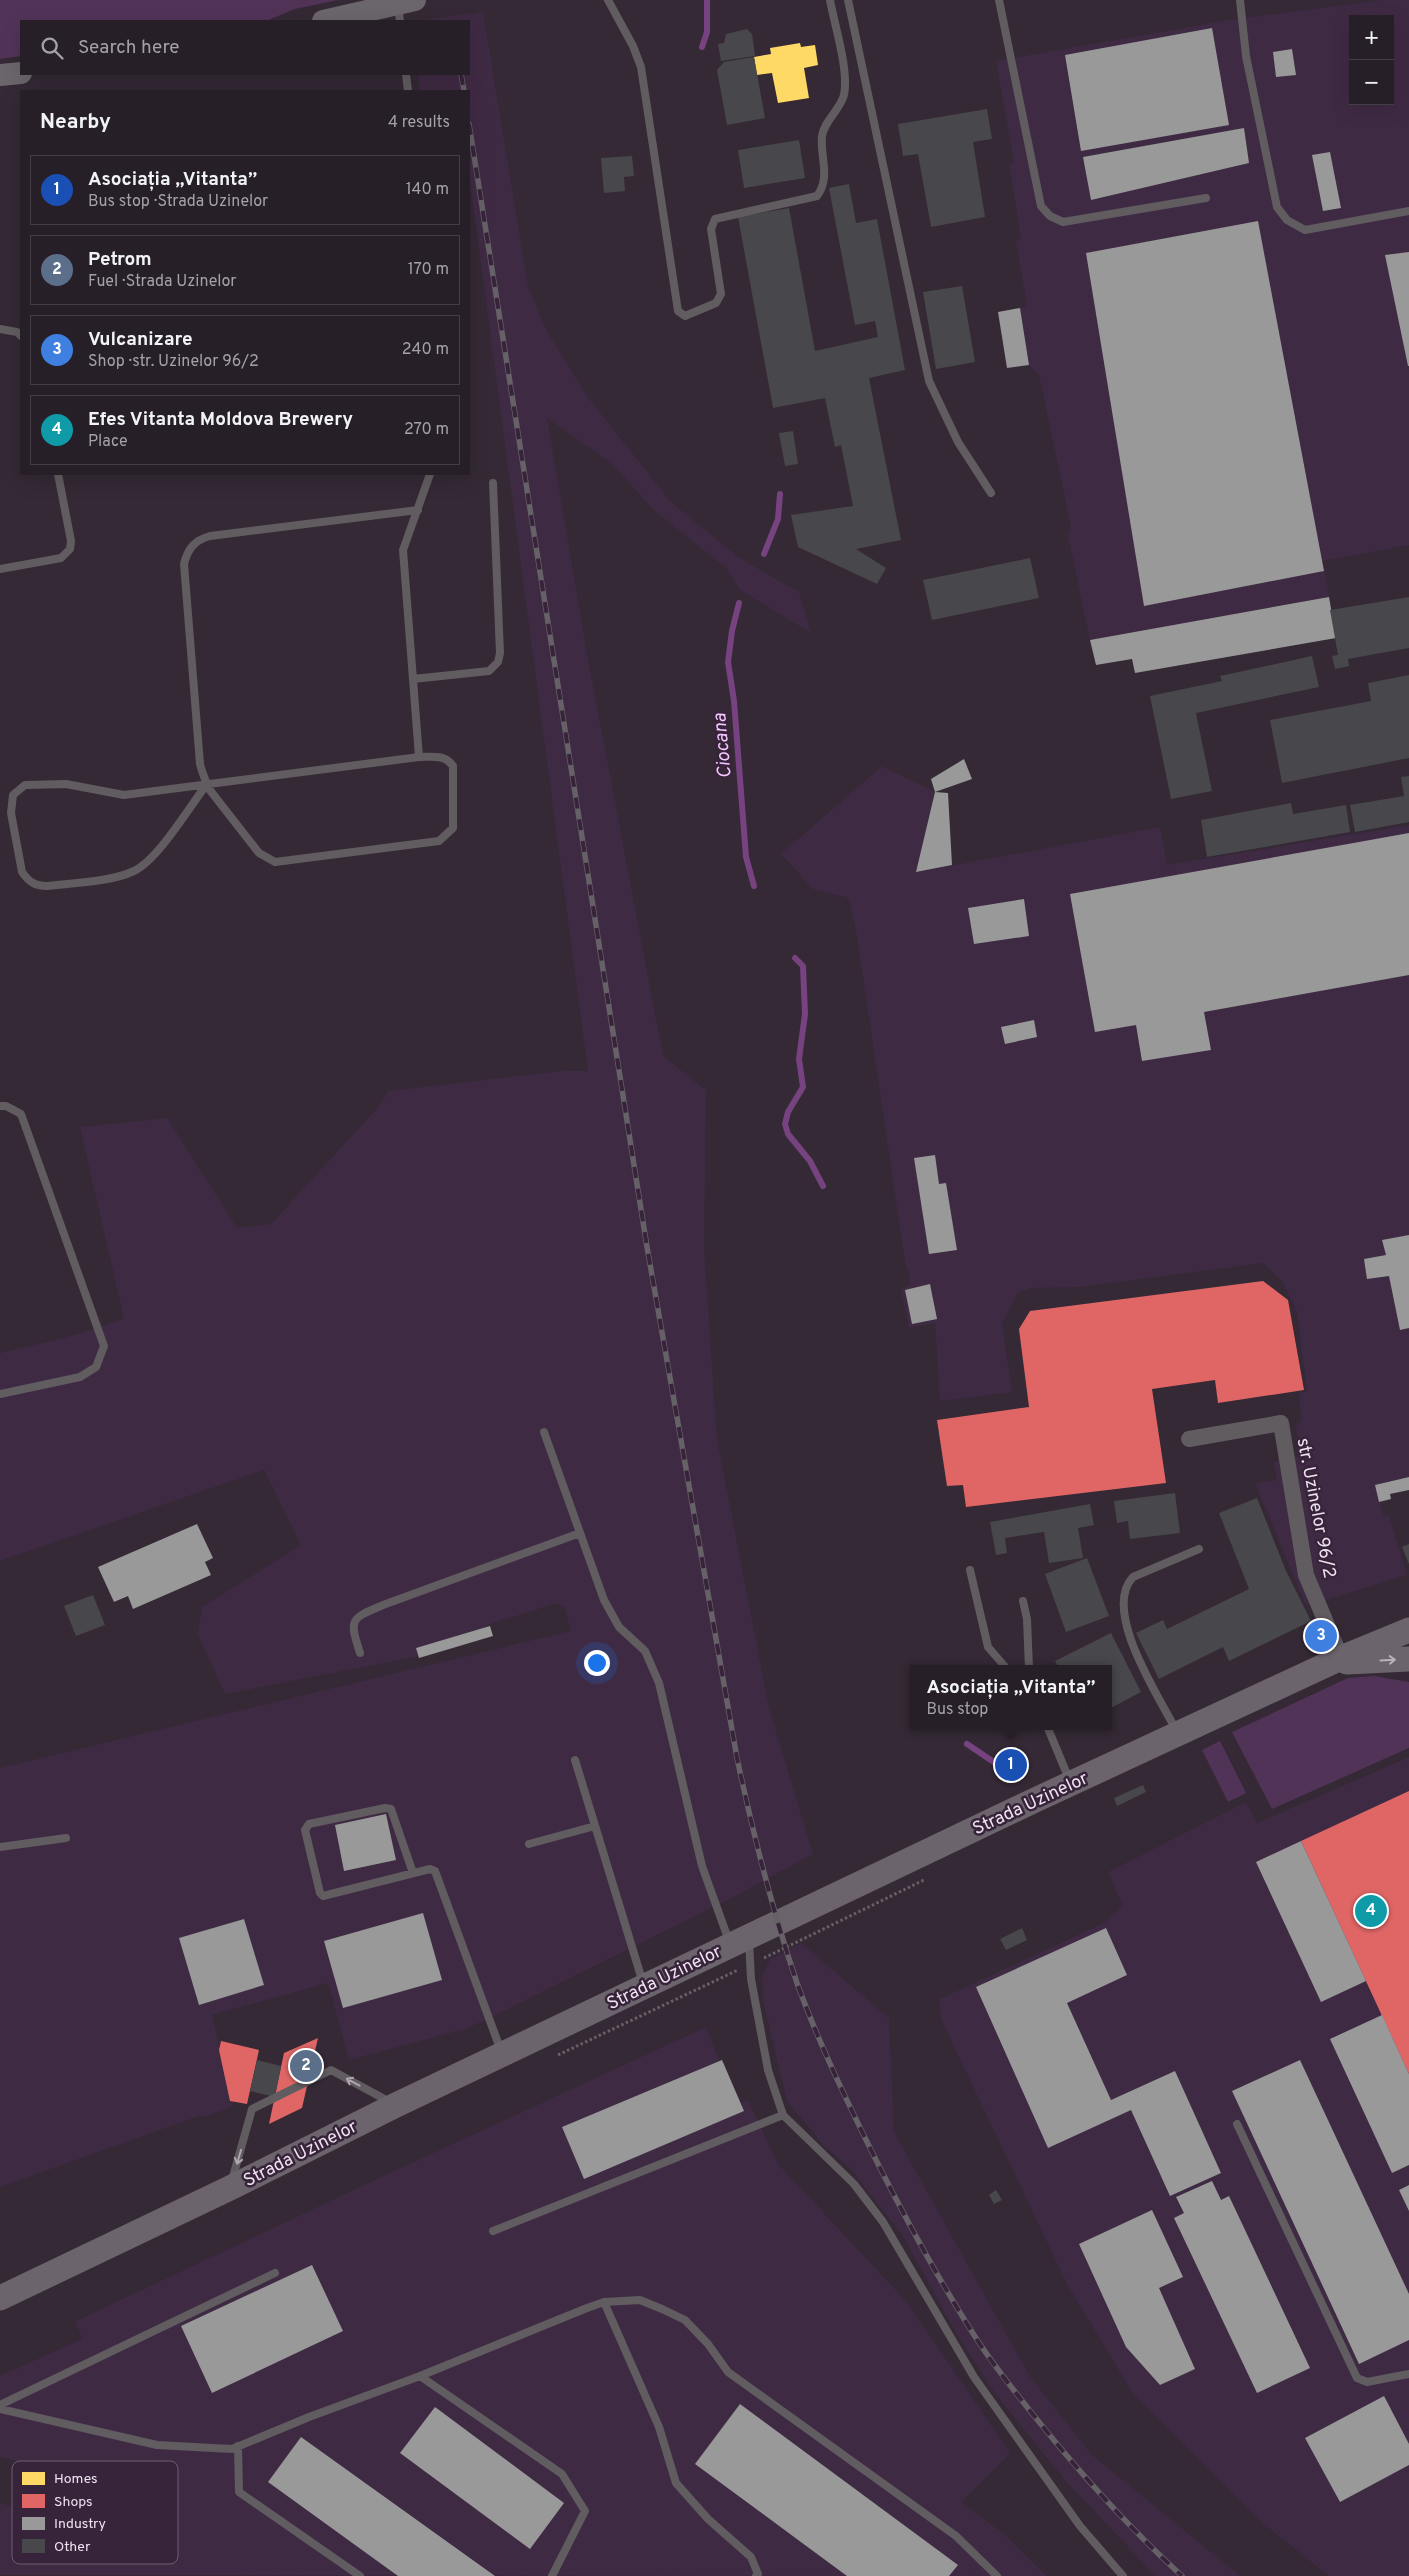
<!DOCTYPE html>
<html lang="en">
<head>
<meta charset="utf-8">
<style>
	:root { --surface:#271f28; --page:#2f2730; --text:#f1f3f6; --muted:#a4a2a8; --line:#433d45; --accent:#bca0f2 }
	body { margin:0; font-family:Overpass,sans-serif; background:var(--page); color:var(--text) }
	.controls { position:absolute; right:15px; top:15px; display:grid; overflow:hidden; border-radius:0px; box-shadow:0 5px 20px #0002 }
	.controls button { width:45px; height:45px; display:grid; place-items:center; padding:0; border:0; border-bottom:1px solid var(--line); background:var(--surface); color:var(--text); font:25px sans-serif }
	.you { position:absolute; left:596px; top:1662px; width:18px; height:18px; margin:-12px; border:4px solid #fff; border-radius:50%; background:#1a73e8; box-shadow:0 0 0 8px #1a73e833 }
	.badge { display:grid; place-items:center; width:32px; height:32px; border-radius:50%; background:var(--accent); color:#fff; font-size:16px; font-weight:700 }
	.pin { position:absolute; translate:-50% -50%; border:2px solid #fff; box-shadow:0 1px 5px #0006 }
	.popup { position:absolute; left:910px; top:1665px; width:202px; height:65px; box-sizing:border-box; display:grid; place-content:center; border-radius:0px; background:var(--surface); filter:drop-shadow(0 1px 4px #0005); font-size:16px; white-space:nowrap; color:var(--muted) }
	.popup b { font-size:19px; color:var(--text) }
	.popup::after { content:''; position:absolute; left:50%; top:100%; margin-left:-10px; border:10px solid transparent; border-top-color:var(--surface) }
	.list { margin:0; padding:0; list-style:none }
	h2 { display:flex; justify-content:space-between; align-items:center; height:65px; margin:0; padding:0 20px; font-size:21px }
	h2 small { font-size:16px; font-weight:400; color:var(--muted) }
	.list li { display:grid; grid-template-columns:32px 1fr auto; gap:15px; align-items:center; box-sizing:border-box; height:70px; margin:0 10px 10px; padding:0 10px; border:1px solid var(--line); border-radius:0px }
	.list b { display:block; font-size:19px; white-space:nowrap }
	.list p { margin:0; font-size:16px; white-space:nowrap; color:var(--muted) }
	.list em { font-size:16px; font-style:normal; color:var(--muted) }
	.icon { flex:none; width:28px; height:28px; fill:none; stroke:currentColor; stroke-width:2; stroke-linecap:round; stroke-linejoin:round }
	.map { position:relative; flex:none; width:1409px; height:2576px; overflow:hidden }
	.search { position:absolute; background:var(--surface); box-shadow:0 5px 20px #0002; left:20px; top:20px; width:450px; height:55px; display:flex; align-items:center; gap:12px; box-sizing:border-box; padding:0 18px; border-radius:0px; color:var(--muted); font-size:19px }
	.panel { position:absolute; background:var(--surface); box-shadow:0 5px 20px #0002; left:20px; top:90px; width:450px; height:385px; border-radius:0px }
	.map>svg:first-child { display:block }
	.built { fill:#3f2a43; fill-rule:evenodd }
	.green { fill:#513358 }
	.homes { fill:#ffd966 }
	.shops { fill:#e06666 }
	.industry { fill:#999 }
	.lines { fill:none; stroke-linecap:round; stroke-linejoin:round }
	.stream { stroke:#764380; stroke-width:6 }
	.building { fill:#48474b }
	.path { stroke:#676067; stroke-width:3; stroke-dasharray:2.5 2.5; stroke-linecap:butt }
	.lane { stroke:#605c60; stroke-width:8 }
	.street { stroke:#605c60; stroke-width:16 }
	.secondary { stroke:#6b666c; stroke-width:22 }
	.primary { stroke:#6b646c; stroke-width:25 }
	.rail-casing { stroke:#666067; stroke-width:5.5 }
	.rail { stroke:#37243a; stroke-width:4; stroke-dasharray:11; stroke-linecap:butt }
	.oneway { stroke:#bab0bc }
	.oneway2 { stroke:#aea6b0 }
	.labels { text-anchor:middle; stroke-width:5; stroke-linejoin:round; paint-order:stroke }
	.street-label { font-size:18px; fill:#eee2f1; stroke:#37243a }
	.water-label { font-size:19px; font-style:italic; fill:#f5c8ff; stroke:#37243a }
	.key { fill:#37243a; stroke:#6e5d71; stroke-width:1 }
	.key-label { font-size:14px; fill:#eee2f1 }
</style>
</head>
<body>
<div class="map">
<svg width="1409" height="2576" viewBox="0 0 1409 2576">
	<rect width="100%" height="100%" fill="#342935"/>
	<!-- built -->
	<path class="built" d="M1384,0h25v545l-86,16 6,36 -239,43 -22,-104 3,-10 -32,-151 -10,-10 -9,-57 7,-2 -11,-66 5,-2 -12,-74 5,-2 -18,-101 233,-41zM1353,19h37v82h-37z
		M483,12l45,275 19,44 39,64 85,107 67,55 61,35 12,41 -71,-43 -14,-22 -71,-57 -44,-48 -64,-45 40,236 76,402 43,34 -2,159 13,190 52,269 44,146 -78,42 -247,123 -23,10 -116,31 -21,-77 -116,32 21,91 -29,11 -2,-2 -202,72v-419l571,-137 -7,-24 -7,-4 -70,22 3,10 -65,20 -200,39 -27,-59 4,-28 99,-62 -37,-75 -264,91v-208l64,-15 60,-19 -44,-192 87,-9 70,110 34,-4 109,-119 8,-14 175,-20h25l-119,-898v-82h-49l-2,-17h51v-53h-58z
		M882,766l53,26 -18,80 243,-45 7,38 242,-40v652l-34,8 9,32 5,-2 18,60 -101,31 -51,-123 22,-3 -3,-18 26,-6 -4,-32 6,-2 -3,-29 8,-2 -10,-79 -15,-31 -19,-18 -182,24 -51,1 -12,5 -16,30 10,69 -72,9 -5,-78 -26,5 -8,-38 9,-6 -1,-11 -4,-11 -48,-326 -8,-38 -36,-9 -32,-35z
		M1409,1757v819h-80l-64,-51 -133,-133 -65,-108 -126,-265 -1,-20 166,-77 17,-16 -15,-34 138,-70 11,21z
		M801,1943l88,75 5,114 135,243 62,79 149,122h-83l-7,-6 -87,-92 -69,-86 -42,-66 -49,-90 -54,-69 -25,-21 -37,-45 -24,-100 -1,-24 8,-18z
		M706,2027l30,77 12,-4 30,64 128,137 104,152 -49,49 43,32 43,42 -1047,-1v-72l56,18 -10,-53 -46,-11v-81l82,-37 -6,-18 303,-143z"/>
	<!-- green -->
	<path class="green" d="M0,0h338l-43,9 -29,12h-245v35l-21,3z
		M1374,1676l35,6v66l-137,61 -40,-77 116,-54z
		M1220,1741l26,52 -18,9 -26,-52z"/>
	<!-- homes -->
	<path class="homes" d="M800,43l1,4 14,-2 3,20 -14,3 5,30 -31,5 -6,-30 -15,2 -3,-18 17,-3 -1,-6z"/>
	<!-- shops -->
	<path class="shops" d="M1263,1281l25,19 16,90 -86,13 -3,-23 -63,9 14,94 -200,24 -3,-22 -16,1 -10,-66 92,-13 -10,-78 11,-18z
		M1409,1791v283l-108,-233z
		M318,2038l-16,70 -33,16 15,-71z
		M221,2041l38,9 -12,54 -17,-3 -11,-51z"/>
	<!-- industry -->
	<path class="industry" d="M1212,28l17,97 -148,26 -16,-96z
		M1292,49l4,26 -20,2 -3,-25z
		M1244,128l5,35 -158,37 -8,-43z
		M1330,152l11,56 -18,3 -11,-56z
		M1258,221l66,350 -180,35 -58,-353z
		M1409,252v114h-1l-23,-111z
		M1020,308l9,57 -22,3 -9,-56z
		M1329,597l7,41 -201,35 -3,-14 -36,6 -6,-25z
		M964,759l8,20 -37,13 -4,-13z
		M935,792l13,1 4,72 -36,7z
		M1409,833v142l-205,37 7,38 -69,11 -6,-36 -41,7 -25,-138z
		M1024,899l5,37 -55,8 -6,-36z
		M1034,1020l3,17 -32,7 -4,-17z
		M935,1155l4,29 7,-1 11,67 -28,4 -15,-96z
		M1409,1235v93l-9,2 -11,-54 -22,3 -3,-20 22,-4 -4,-15z
		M930,1284l7,35 -25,5 -7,-34z
		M1409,1477v13l-19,4 1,5 -12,3 -4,-17z
		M197,1524l16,34 -8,4 6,13 -78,34 -5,-13 -14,6 -16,-35z
		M490,1626l3,10 -74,22 -3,-10z
		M386,1814l10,46 -52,11 -9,-46z
		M1301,1841l65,140 -45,21 -65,-140z
		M423,1913l19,67 -99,28 -19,-67z
		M244,1919l20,66 -65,20 -20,-67z
		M1106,1928l21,47 -60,28 44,97 64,-29 46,102 -51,23 -39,-86 -83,38 -72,-161z
		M1382,2015l27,59v91l-17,8 -62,-134z
		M722,2060l22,51 -160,68 -22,-52z
		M1300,2060l109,234v46l-50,24 -127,-273z
		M1212,2181l9,19 8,-4 81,172 -53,25 -83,-175 10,-5 -8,-16z
		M1409,2185v26l-10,-21z
		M1152,2210l31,67 -24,11 36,81 -35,16 -34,-38 -47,-103z
		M312,2265l31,66 -131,62 -31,-67z
		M1384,2396l25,48v21l-69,37 -35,-64z
		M740,2404l218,161 -9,11h-102l-152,-112z
		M435,2407l129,96 -34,46 -130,-96z
		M301,2437l194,139h-97l-130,-94z"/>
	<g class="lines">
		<!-- stream -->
		<path class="stream" d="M702,47l5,-15v-32
			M764,554l14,-35 2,-25
			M739,603l-7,28 -4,31 6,39 12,156 8,29
			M795,958l8,8 2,48 -6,45 4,28 -15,25 -3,12 3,10 22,27 13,25
			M967,1744l37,25"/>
	</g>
	<!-- building -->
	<path class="building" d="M747,29l5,5 3,22 -34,5 -3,-17 6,-1 2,-9z
		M754,57l11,61 -38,7 -10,-55 7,-8z
		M987,109l5,30 -19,3 12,75 -54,10 -13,-73 -15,2 -5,-32z
		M799,140l6,38 -61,10 -6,-38z
		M632,156l2,20 -10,1 1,14 -21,2 -3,-35z
		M849,184l7,39 21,-4 28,151 -36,8 32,162 -45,9 30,19 -9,16 -79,-37 -7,-32 62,-9 -12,-61 -6,2 -10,-49 -52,10 -35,-191 51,-9 26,143 63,-14 -3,-16 -20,4 -26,-137z
		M962,286l13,76 -39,7 -13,-77z
		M793,431l5,33 -13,2 -6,-33z
		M1030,558l9,40 -107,22 -9,-40z
		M1409,597v51l-61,11 1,7 -14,3 -3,-13 6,-1 -8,-45z
		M1312,656l7,31 -123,26 16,78 -41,8 -21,-103 72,-15 -2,-5z
		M1409,675v83l-127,25 -12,-63 101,-19 -3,-18z
		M1409,776v46l-54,10 -5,-27 54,-9 -3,-19z
		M1291,803l2,11 53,-9 4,27 -143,25 -6,-37z
		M1175,1493l5,40 -50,6 -2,-18 -11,2 -3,-22z
		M1257,1498l29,73 25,50 -82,40 -6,-14 -64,32 -23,-46 27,-13 4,9 82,-40 -30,-76z
		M1090,1504l4,21 -16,3 5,30 -34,5 -5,-31 -39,6 2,15 -11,2 -6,-33z
		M1409,1544v20l-7,-17z
		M1087,1558l22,58 -43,16 -21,-58z
		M93,1595l12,30 -29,11 -12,-30z
		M1111,1633l30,59 -30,16 -3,-5v-34h-49l-4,-8z
		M1143,1785l3,7 -29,14 -3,-8z
		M1022,1928l5,12 -21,10 -6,-11z
		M257,2060l24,6 -6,31 -25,-6z
		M996,2190l6,10 -8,4 -5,-9z"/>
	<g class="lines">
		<!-- path -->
		<path class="path" d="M764,1958l160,-78
			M558,2055l180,-85"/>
		<!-- lane -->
		<path class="lane" d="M608,0l25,46 8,21 37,244 7,5 31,-13 5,-9 -10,-65 4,-10 102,-23c14,-18 3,-39 5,-60 2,-15 18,-26 22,-41 5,-25 -9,-68 -14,-95
			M848,0l81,381 29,61 33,51
			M999,0l42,206 9,10 13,6 143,-24
			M1240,0l6,56 31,151 10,13 18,10 104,-19
			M398,6l2,15
			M406,74l2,17
			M0,329l17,3 4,4
			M0,569l61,-11 9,-9 1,-8 -13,-67
			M413,679l76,-8 9,-9 2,-9 -7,-170
			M419,757l-16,-207 27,-76
			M207,784c-17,22 -49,76 -73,87 -23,11 -61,12 -87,15 -12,0 -18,-4 -25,-14l-11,-59 2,-18 12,-10 41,-1 58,11 295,-38c13,0 26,-3 34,9v62l-14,13 -164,21 -16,-9 -50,-64c-3,-8 -7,-16 -9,-25l-16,-200c4,-16 11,-24 26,-28l208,-26
			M0,1106h6l15,8 83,232 -8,21 -16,10 -80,17
			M544,1432l60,168 15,27 26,24 14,32 43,183 27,75
			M970,1570l18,77 19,22
			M1023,1601l4,18 2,50
			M360,1653c-11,-34 -10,-34 23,-48l197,-72
			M1047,1726l22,53
			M1177,1732c-17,-34 -76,-121 -44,-155l66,-28
			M575,1760l68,223
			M529,1844l66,-18
			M0,1847l66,-9
			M413,1873l-22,-64 -6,-1 -76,16 -4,6 15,63 3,3 107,-27 5,2 66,180
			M749,1941l2,38 17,91 15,45 71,69 29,38 91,155 106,149 43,50
			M1237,2124l120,254 10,4 42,-8
			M232,2180l20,-71 79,-39 59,32
			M493,2231l290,-116
			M604,2302l55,125 17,56 32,36 43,38 7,17 -2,2
			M420,2376l142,98 23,37 -33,65
			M0,2405l275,-132
			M0,2409l157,36 75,4 77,-32 111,-41 167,-68 17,-6 36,-2 22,9 23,11 23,24 20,28 228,164 41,40
			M238,2446l1,46 121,84"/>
		<!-- street -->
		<path class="street" d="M1189,1439l92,-16 25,152 35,83"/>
		<!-- secondary -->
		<path class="secondary" d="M323,21l92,-21
			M0,75l21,-2"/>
		<!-- primary -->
		<path class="primary" d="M1347,1662l62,-3
			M0,2298l230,-110 166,-83 637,-304 308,-143 68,-28"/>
		<!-- rail casing -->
		<g class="rail-casing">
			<path id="rail" d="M461,74l3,17
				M469,124l178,1123 90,511c16,75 35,152 60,225 21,58 48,114 75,169 31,62 65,125 102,183 17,27 37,52 57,77 46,58 96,114 151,164"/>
		</g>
		<!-- rail -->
		<use href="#rail" class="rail"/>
	</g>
	<!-- one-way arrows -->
	<defs><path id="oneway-shaft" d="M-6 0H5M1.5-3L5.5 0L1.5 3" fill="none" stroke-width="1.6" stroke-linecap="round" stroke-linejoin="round" transform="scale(1.25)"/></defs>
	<use class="oneway" href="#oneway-shaft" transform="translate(1388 1660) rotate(-3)"/>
	<g class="oneway2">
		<use href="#oneway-shaft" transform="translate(353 2082) rotate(-152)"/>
		<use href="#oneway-shaft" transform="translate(239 2157) rotate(106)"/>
	</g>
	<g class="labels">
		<!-- street labels -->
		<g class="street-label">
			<text transform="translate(1317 1508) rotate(79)" y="6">str. Uzinelor 96/2</text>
			<text transform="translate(1030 1803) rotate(-25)" y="6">Strada Uzinelor</text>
			<text transform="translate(664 1977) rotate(-26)" y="6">Strada Uzinelor</text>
			<text transform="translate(300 2153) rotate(-27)" y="6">Strada Uzinelor</text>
		</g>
		<!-- water labels -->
		<g class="water-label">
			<text transform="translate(721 746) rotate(-95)" y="7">Ciocana</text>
		</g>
	</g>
	<!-- legend -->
	<rect x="12" y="2461" width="166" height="103" rx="8" class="key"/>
	<rect x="22" y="2472" width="23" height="13" fill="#ffd966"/>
	<rect x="22" y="2494" width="23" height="14" fill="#e06666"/>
	<rect x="22" y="2517" width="23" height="13" fill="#999"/>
	<rect x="22" y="2539" width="23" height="14" fill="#48474b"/>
	<g class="key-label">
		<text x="54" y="2483">Homes</text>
		<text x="54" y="2506">Shops</text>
		<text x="54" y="2528">Industry</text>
		<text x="54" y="2551">Other</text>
	</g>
</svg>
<div class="controls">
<button>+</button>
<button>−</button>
</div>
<div class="you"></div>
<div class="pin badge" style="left:1011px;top:1765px;background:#1a4fb4">1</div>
<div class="popup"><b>Asociația „Vitanta”</b>Bus stop</div>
<div class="pin badge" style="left:306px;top:2066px;background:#5c6f8a">2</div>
<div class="pin badge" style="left:1321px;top:1636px;background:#3f7fe0">3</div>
<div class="pin badge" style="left:1371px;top:1911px;background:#0f9aa8">4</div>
<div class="search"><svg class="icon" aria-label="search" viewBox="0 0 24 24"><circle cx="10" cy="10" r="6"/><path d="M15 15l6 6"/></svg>Search here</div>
<section class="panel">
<h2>Nearby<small>4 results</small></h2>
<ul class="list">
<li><span class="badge" style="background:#1a4fb4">1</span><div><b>Asociația „Vitanta”</b><p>Bus stop · Strada Uzinelor</p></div><em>140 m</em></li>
<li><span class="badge" style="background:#5c6f8a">2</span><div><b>Petrom</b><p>Fuel · Strada Uzinelor</p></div><em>170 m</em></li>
<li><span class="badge" style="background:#3f7fe0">3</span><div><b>Vulcanizare</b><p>Shop · str. Uzinelor 96/2</p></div><em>240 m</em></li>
<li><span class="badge" style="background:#0f9aa8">4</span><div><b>Efes Vitanta Moldova Brewery</b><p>Place</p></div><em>270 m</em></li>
</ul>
</section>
</div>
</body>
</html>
